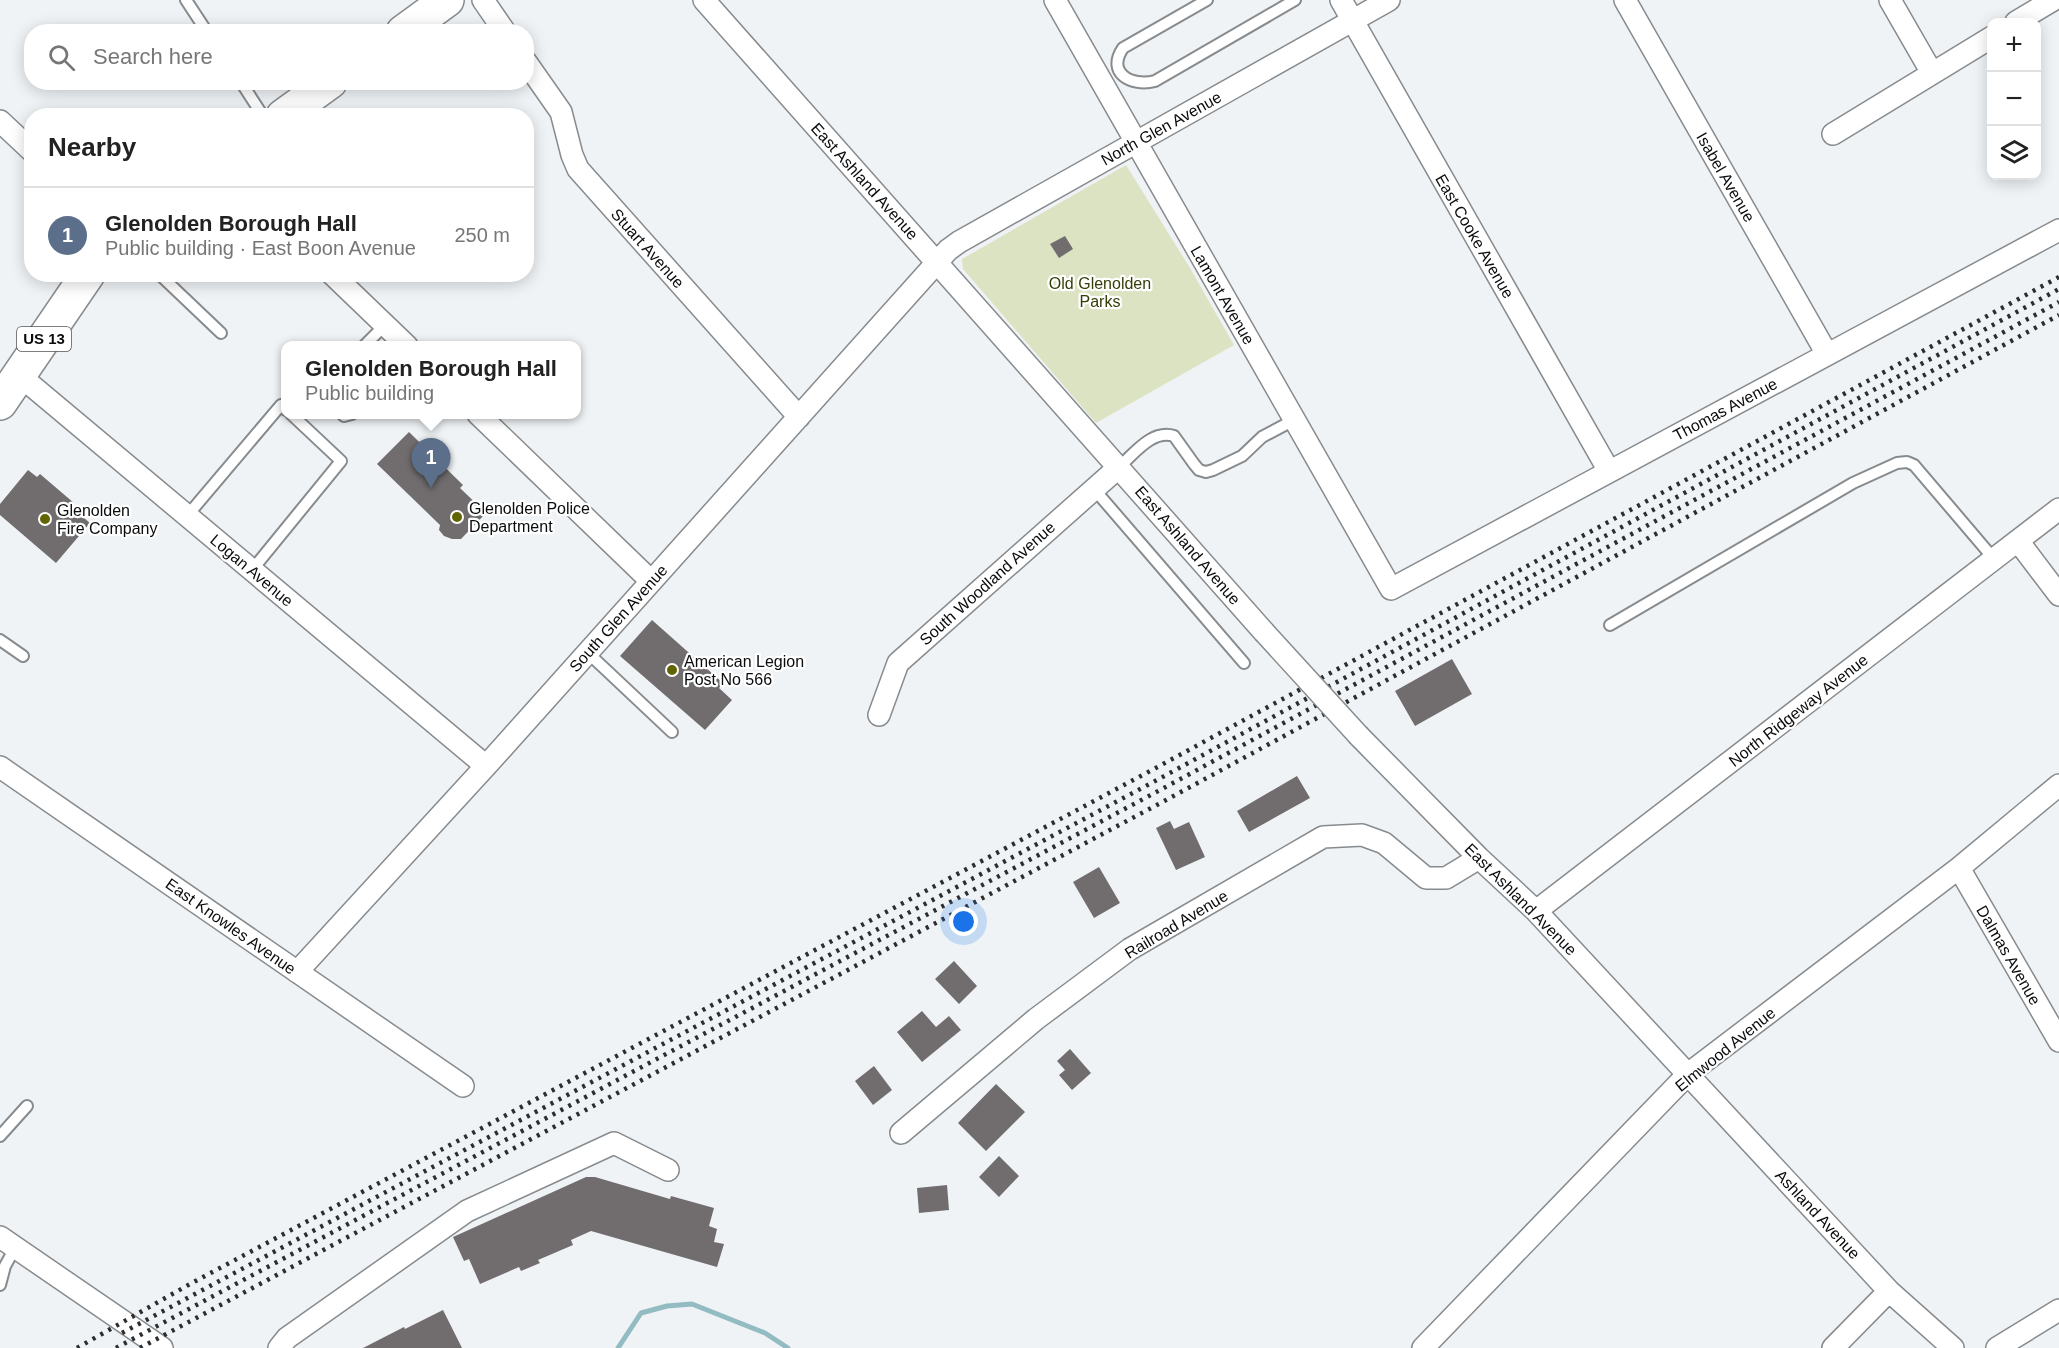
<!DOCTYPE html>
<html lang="en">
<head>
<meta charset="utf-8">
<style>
	:root { --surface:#fff; --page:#f6f6f6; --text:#222; --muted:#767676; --line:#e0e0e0; --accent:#616501 }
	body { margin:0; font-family:Arial,sans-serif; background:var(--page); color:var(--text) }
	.controls { position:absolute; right:18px; top:18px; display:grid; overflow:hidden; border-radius:12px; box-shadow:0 3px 15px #0003 }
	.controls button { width:54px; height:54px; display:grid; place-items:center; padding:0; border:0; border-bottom:2px solid var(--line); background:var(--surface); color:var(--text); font:30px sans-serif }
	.you { position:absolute; left:964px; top:922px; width:21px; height:21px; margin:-15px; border:4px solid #fff; border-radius:50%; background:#1a73e8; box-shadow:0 0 0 9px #1a73e833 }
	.badge { display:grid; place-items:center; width:39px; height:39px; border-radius:50%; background:var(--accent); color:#fff; font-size:20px; font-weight:700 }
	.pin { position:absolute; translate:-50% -50px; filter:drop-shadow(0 2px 3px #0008) }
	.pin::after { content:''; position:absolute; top:32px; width:21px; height:18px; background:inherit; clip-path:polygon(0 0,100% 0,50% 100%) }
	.popup { position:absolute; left:281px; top:341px; width:300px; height:78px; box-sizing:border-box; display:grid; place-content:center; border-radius:12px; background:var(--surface); filter:drop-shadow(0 2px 4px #0005); font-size:20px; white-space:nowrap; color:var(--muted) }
	.popup b { font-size:22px; color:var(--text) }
	.popup::after { content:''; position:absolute; left:50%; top:100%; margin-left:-12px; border:12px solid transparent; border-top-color:var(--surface) }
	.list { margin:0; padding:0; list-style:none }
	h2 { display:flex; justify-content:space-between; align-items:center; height:78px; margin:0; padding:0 24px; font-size:26px }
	h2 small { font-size:20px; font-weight:400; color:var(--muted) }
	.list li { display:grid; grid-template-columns:39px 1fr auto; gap:18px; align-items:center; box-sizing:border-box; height:96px; padding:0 24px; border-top:2px solid var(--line) }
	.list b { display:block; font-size:22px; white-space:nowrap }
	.list p { margin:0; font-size:20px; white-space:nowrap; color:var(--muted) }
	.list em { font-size:20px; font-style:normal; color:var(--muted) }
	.icon { flex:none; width:33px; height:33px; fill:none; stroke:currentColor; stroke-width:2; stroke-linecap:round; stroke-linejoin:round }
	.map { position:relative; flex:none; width:2059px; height:1348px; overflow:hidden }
	.search { position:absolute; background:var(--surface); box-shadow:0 3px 15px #0003; left:24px; top:24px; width:510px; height:66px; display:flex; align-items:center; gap:15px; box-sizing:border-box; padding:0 21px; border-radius:24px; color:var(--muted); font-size:22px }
	.panel { position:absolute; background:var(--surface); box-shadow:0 3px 15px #0003; left:24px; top:108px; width:510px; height:174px; border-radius:24px }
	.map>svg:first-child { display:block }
	.green { fill:#dce3c3 }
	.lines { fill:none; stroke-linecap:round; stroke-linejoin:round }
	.stream { stroke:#93bbc2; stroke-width:5 }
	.building { fill:#716d6f }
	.service-casing { stroke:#878b8e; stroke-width:14 }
	.minor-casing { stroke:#878b8e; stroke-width:24 }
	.primary-casing { stroke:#878b8e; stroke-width:36 }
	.service { stroke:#fff; stroke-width:10 }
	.minor { stroke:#fff; stroke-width:21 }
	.primary { stroke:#fff; stroke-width:33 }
	.rail { stroke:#2b2d2e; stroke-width:4.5; stroke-dasharray:3 6; stroke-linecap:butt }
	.minor-bridge-casing { stroke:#878b8e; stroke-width:24; stroke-linecap:butt }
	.minor-bridge { stroke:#fff; stroke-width:21 }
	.poi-dot { fill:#616501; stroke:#fff; stroke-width:2 }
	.labels { text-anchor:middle; stroke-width:4.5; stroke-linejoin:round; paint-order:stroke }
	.shield { fill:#fff; stroke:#545455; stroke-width:1.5 }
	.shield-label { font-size:15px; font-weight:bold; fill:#0a0b0c }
	.street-label { font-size:16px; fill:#0a0b0c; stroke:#fff }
	.park-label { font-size:16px; fill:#363e07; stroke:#fff }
	.poi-label { font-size:16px; fill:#0a0b0c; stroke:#fff; text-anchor:start }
</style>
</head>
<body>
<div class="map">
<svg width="2059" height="1348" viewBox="0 0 2059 1348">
	<rect width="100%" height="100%" fill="#eff3f6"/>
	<!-- green -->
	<path class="green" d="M1126,165l64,103 44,77 -138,78 -133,-154 -1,-10z"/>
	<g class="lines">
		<!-- stream -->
		<path class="stream" d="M618,1348l23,-35 26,-7 25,-2 73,29 23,15"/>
	</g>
	<!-- building -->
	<path class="building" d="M1065,236l8,13 -14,9 -9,-14z
		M409,432l54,53 -3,3 26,25 -25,26h-9l-8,-3 -5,-6 1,-5 -63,-61z
		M28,470l9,7 3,-3 34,29 -3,4 19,16 -34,40 -56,-48v-11z
		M652,620l71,63 -4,5 13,12 -27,30 -85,-74z
		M1452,659l20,35 -57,32 -20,-35z
		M1297,776l13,22 -61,34 -12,-21z
		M1170,821l4,8 15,-7 16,35 -29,13 -20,-42z
		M1099,867l21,36 -26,15 -21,-36z
		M954,961l23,25 -18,18 -24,-25z
		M922,1011l14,16 13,-11 12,14 -39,32 -25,-30z
		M1070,1049l21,24 -19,17 -13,-15 6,-5 -8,-9z
		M874,1066l18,24 -19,15 -18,-24z
		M996,1084l29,28 -39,39 -28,-28z
		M999,1156l20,20 -20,21 -20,-20z
		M586,1177h9l75,22 1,-3 43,12 -5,18 8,3 -3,13 10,2 -7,23 -126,-36 -20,9 2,5 -35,15 2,3 -19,8 -2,-4 -39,17 -11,-25 -5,2 -11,-24z
		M947,1185l2,25 -30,3 -2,-25z
		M443,1310l19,38h-99l41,-21 1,2z"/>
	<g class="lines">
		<!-- service casing -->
		<g class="service-casing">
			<path id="service" d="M186,0l21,32
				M1207,0l-84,48c-17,25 8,39 32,33l140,-81
				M241,82l22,34
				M159,274l62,59
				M364,346l21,-21
				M342,414l2,2 8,-2
				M1119,467c15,-13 33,-38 55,-31l20,28 5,6 7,2 7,-2 29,-14 20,-19 32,-17
				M1094,489l150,174
				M187,516l94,-111 5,5
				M252,570l89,-109 -50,-47
				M1610,625l243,-142 44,-20 10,-1 7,3 80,94
				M0,640l23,16
				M587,652l85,80
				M0,1136l27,-30
				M0,1285l5,-19 10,-18"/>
		</g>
		<!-- minor casing -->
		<g class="minor-casing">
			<path id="minor" d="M483,0l22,32
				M704,0l560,632
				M1055,0l336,589 668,-359
				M1341,0l268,471
				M1625,0l202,354
				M1890,0l42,73
				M2016,22l37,-22
				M526,62l35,50 11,43 6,14 221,248
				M0,121l32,30
				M1833,134l159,-97
				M332,274l75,72
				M19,375l467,391
				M478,414l173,167
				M2018,541l41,54
				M879,715l19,-52 221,-196
				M1359,736l120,122 57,53 353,380 64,57
				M0,767l463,319
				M1959,868l100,173
				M1536,911l523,-402
				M297,972l189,-206 462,-516 11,-8 430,-242
				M901,1133l135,-114 94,-70 193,-112 39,-2 22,8 42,35h20l33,-20
				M0,1237l162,111
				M279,1348l8,-10 180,-127 147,-68 54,27
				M1423,1348l265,-274 271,-206 100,-83
				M1833,1348l56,-57
				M1997,1348l62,-38"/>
		</g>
		<!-- primary casing -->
		<g class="primary-casing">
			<path id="primary" d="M403,32l44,-32
				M283,116l47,-34
				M0,403l88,-129"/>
		</g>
		<!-- service -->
		<use href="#service" class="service"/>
		<!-- minor -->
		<use href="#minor" class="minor"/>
		<!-- primary -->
		<use href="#primary" class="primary"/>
		<!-- rail -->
		<path class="rail" d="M122,1333l1035,-553 902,-491
			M77,1348l113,-64 962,-514 907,-493
			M116,1348l1046,-559 897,-487
			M140,1348l1028,-549 891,-484"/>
		<!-- minor-bridge casing -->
		<g class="minor-bridge-casing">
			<path id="minor-bridge" d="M1264,632l95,104"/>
		</g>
		<!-- minor-bridge -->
		<use href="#minor-bridge" class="minor-bridge"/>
	</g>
	<!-- markers -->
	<g class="poi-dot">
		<circle cx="457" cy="517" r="6"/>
		<circle cx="45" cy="519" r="6"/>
		<circle cx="672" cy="670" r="6"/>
	</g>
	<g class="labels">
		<!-- shield labels -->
		<rect class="shield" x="17" y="327" width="54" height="24" rx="4.5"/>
		<g class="shield-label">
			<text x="44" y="344">US 13</text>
		</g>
		<!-- street labels -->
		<g class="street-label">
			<text transform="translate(1161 128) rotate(-29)" y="6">North Glen Avenue</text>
			<text transform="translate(1726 177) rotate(60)" y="6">Isabel Avenue</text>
			<text transform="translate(865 181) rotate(48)" y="6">East Ashland Avenue</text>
			<text transform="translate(1475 236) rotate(60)" y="6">East Cooke Avenue</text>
			<text transform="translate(648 248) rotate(48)" y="6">Stuart Avenue</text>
			<text transform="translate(1223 295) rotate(60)" y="6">Lamont Avenue</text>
			<text transform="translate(1725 409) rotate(-28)" y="6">Thomas Avenue</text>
			<text transform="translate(1188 545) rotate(49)" y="6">East Ashland Avenue</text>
			<text transform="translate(252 570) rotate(40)" y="6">Logan Avenue</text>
			<text transform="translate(987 583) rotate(-42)" y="6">South Woodland Avenue</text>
			<text transform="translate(618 618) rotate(-48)" y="6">South Glen Avenue</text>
			<text transform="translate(1798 710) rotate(-38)" y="6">North Ridgeway Avenue</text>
			<text transform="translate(1521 899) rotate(45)" y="6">East Ashland Avenue</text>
			<text transform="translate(1176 924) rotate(-31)" y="6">Railroad Avenue</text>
			<text transform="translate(231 926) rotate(35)" y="6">East Knowles Avenue</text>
			<text transform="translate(2009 955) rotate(60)" y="6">Dalmas Avenue</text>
			<text transform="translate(1725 1049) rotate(-39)" y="6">Elmwood Avenue</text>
			<text transform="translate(1818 1214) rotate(47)" y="6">Ashland Avenue</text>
		</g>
		<!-- park labels -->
		<g class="park-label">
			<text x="1100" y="289">Old Glenolden<tspan x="1100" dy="18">Parks</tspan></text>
		</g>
		<!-- poi labels -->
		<g class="poi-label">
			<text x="469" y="514">Glenolden Police<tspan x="469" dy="18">Department</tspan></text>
			<text x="57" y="516">Glenolden<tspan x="57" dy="18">Fire Company</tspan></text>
			<text x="684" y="667">American Legion<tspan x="684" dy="18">Post No 566</tspan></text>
		</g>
	</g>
</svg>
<div class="controls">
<button>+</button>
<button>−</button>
<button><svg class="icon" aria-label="layers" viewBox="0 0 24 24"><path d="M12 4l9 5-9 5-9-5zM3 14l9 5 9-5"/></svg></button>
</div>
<div class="you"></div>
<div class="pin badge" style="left:431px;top:488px;background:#5c6f8a">1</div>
<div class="popup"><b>Glenolden Borough Hall</b>Public building</div>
<div class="search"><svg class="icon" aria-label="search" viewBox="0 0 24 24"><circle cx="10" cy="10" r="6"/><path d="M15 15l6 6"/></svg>Search here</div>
<section class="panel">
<h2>Nearby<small></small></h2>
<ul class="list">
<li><span class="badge" style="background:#5c6f8a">1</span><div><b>Glenolden Borough Hall</b><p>Public building · East Boon Avenue</p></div><em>250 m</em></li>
</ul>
</section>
</div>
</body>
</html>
